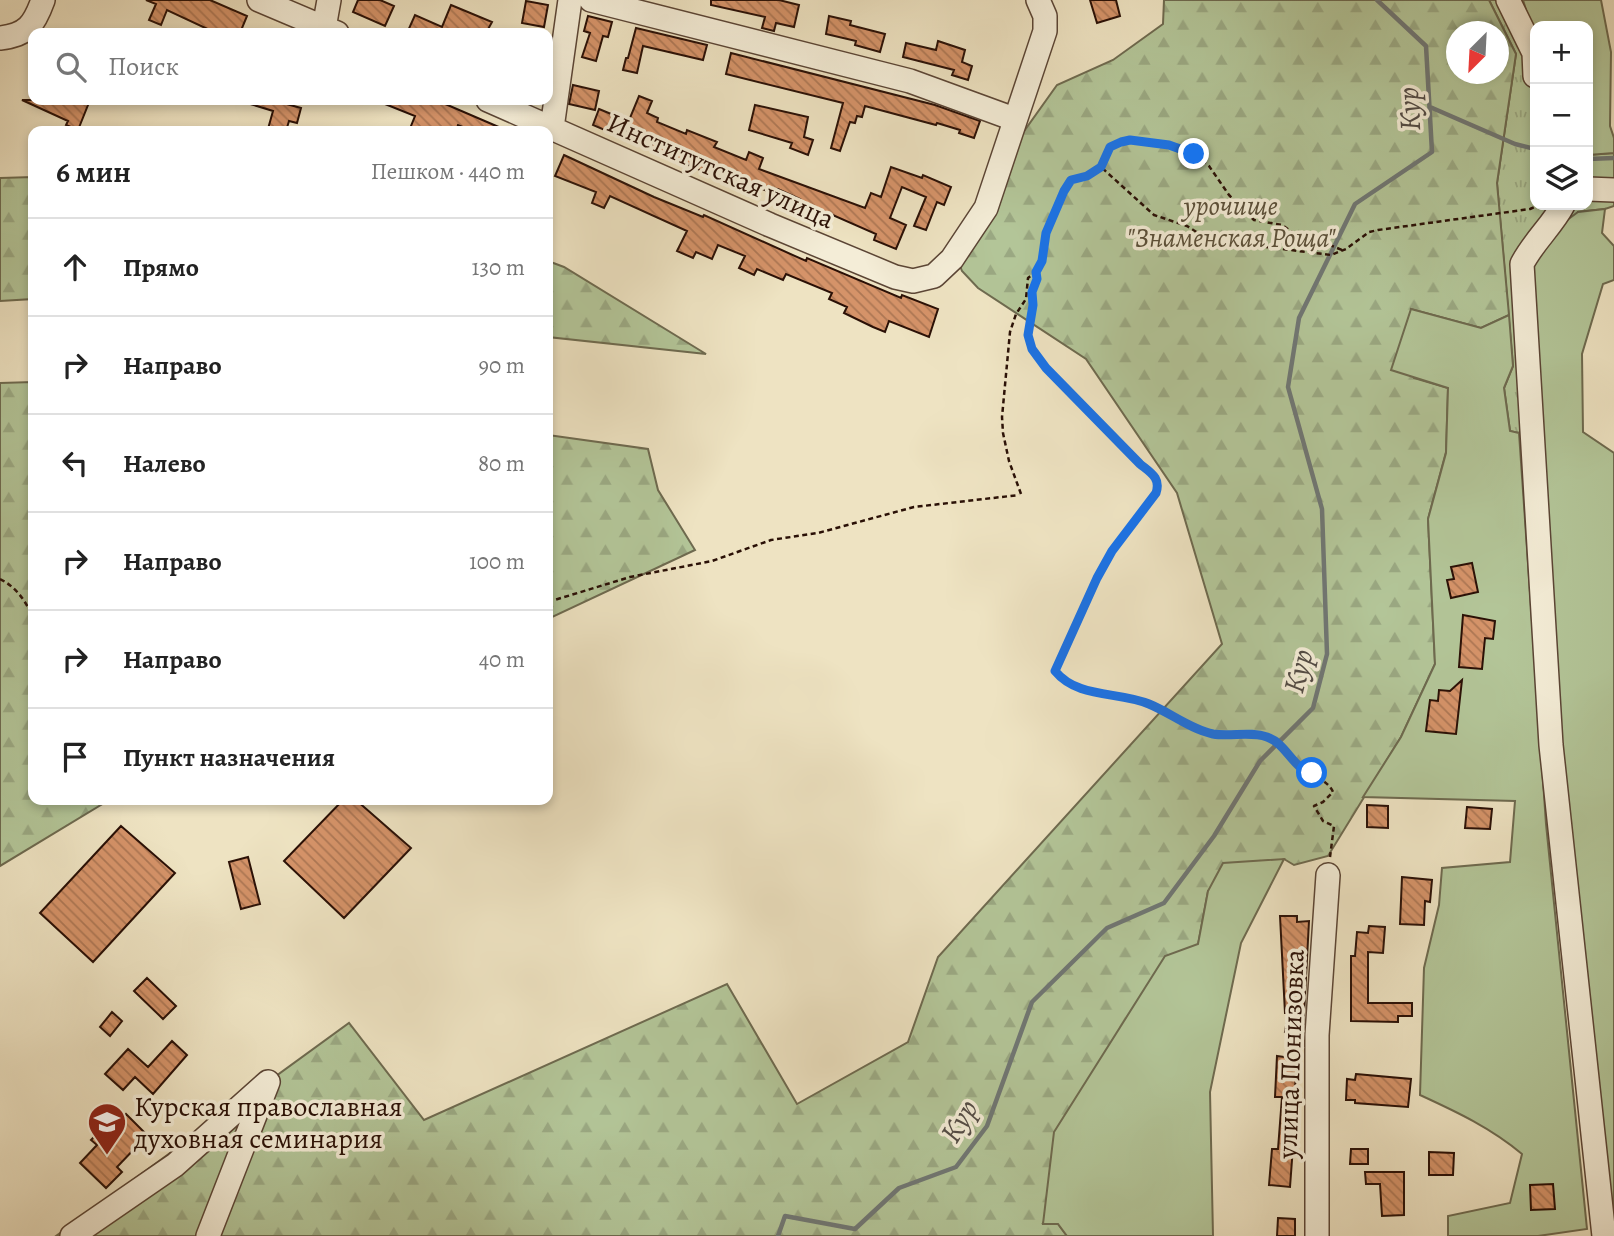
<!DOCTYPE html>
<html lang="ru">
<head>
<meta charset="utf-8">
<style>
	:root { --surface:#fff; --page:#f2f2f2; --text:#222; --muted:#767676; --line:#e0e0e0 }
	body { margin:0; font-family:Alegreya,serif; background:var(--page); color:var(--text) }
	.controls { position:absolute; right:21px; top:21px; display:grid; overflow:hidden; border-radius:14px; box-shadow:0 4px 10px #0003 }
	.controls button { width:63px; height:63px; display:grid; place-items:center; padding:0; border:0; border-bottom:2px solid var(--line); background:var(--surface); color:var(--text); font:35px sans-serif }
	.compass { position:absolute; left:1446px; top:21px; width:63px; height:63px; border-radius:50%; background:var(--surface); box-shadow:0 4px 10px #0003; rotate:204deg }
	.stop { position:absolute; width:21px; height:21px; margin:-16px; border:5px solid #1a73e8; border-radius:50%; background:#fff }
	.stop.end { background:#1a73e8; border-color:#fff; box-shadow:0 2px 7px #0008 }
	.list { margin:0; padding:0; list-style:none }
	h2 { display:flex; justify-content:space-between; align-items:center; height:91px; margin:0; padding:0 28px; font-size:30px }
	h2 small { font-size:23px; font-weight:400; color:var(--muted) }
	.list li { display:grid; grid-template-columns:46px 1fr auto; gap:21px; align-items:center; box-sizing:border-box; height:98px; padding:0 28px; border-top:2px solid var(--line) }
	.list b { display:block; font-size:26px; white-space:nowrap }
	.list em { font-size:23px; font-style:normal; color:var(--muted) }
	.icon { flex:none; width:38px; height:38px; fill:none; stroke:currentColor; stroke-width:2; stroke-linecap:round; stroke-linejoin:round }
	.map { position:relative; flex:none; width:1614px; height:1236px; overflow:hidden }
	.search { position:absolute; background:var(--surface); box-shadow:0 4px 10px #0003; left:28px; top:28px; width:525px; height:77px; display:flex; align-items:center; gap:18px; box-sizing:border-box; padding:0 24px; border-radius:14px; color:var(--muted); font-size:26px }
	.panel { position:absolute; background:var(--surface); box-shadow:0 4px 10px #0003; left:28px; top:126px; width:525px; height:679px; border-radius:14px }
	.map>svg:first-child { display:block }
	.grass { fill:url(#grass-tufts); stroke:#6e6a4f; stroke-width:2 }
	.forest { fill:url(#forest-firs); stroke:#6e6a4f; stroke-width:2; fill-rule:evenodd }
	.garden { fill:#b3c598; stroke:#6e6a4f; stroke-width:2 }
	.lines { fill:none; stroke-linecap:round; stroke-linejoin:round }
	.stream { stroke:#707774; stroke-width:4.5 }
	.building { fill:url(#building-back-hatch); stroke:#2a1006; stroke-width:2 }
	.minor-casing { stroke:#5b4535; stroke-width:26 }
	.path { stroke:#2a1006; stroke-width:2.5; stroke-dasharray:5 3.5; stroke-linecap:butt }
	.minor { stroke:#f4edd7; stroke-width:23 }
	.route { stroke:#1a73e8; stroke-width:9 }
	.labels { text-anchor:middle; stroke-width:7; stroke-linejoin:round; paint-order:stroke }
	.street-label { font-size:28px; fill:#2a1006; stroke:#f4edd7 }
	.park-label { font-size:28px; font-style:italic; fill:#5a4f39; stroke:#f4edd7 }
	.poi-label { font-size:28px; fill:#2a1006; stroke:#f4edd7; text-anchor:start }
	.water-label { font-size:30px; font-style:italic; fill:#534c46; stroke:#f4edd7 }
</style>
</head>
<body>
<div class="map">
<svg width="1614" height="1236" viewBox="0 0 1614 1236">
	<defs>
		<pattern id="grass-tufts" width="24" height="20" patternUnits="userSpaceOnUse" patternTransform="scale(1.75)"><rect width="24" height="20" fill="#b3c598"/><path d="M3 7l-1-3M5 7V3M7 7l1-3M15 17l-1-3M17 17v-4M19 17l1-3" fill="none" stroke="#9aa882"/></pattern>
		<pattern id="forest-firs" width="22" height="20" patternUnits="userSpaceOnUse" patternTransform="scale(1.75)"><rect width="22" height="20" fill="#b3c598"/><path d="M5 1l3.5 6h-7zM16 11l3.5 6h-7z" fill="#9aa882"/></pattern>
		<pattern id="building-back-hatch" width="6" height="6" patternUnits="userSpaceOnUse" patternTransform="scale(1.75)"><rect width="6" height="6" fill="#d59369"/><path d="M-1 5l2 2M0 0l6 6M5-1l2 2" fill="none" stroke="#ad7754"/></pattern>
	</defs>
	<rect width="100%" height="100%" fill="#eee3c2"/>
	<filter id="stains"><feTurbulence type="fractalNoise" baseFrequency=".00286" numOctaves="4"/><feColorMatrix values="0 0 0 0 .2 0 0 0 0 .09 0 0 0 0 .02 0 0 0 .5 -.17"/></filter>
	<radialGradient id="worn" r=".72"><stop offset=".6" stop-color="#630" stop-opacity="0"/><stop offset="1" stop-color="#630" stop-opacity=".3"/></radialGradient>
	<!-- grass -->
	<path class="grass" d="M1489,0h34l12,39v166h53v-50l26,-2v53l-9,3 -27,3 -42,195 -17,26 -9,-2 -6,-43 9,-22 -16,-183 19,-129z"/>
	<!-- forest -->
	<path class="forest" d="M1164,0h325l27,54 -19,129 12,132 -28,13 -70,-19 3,69 34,10 -2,64 -18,67 7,145 -34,73 -73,119 -34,9 -10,-6 -76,32 -10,54 -155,278 15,1 9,12h-1011l293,-213 75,97 303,-136 70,120 111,-62 30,-85 284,-313 -45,-151 -91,-134 -108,-71 -16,-17 -3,-8 51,-112 47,-66 56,-25 50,-36zM1456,32h42v42h-42z
		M33,177v122l-33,2v-123z
		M548,261l16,6 142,87 -158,-17z
		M33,382v418h76l-109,66v-483z
		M548,435l100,14 10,41 37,60 -147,69z"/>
	<!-- garden -->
	<path class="garden" d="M1523,0h78l10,52 -1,74 4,12v15l-26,2v-129h-53v13z
		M1605,209l-3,24 12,13v34l-11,4 -21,70 1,78 31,21v783l-48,-411 -36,-564 25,-32 23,-17z
		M1411,309l70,19 28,-13 4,51 -9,22 6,43 9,2 27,391 41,405 -49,7h-90v-20l62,-13 12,-49c-31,-26 -65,-42 -102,-59l4,-127 15,-63 3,-37 68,-6 5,-61 -152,-4 38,-60 34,-73 -7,-145 18,-66 2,-65 -57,-18z
		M1284,859l-43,84 -31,149 3,144h-146l-9,-12h-15l11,-92 111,-176 33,-12 10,-53 15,-28z"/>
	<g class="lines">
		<!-- stream -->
		<path class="stream" d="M1430,107l85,37 20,5
			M1588,159l26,-1
			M778,1236l7,-20 70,13 44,-41 57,-21 31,-41 45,-124 75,-74 57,-25 50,-67 46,-75 53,-53 14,-54 -5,-145 -34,-122 11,-69 56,-114 77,-52 -6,-106 -49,-46"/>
	</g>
	<!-- building -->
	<path class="building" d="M146,0h64l37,16 -7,17h-24l-49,-23 -6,15 -12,-5 7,-16z
		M358,0h22l14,6 -9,20 -32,-14z
		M711,0h68l20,5 -5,22 -18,-4 -2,8 -12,-3 3,-11 -54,-12z
		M1090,0h26l4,16 -23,7z
		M526,1l22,4 -4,22 -22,-4z
		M451,5l41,17 -6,11h-79l8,-18 27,12z
		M588,16l24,6 -4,15 -5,-1 -7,25 -14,-4 8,-24 -6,-2z
		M829,16l22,5 -1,4 35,9 -5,18 -25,-7 1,-4 -30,-7z
		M636,28l71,17 -4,15 -60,-14 -6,27 -14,-3 3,-12h2z
		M938,41l27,9 -3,12 10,4 -4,14 -16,-5 2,-5 -51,-13 3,-14 30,7z
		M731,53l204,52 45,16 -6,17 -15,-5 1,-3 -23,-7 -1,2 -71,-19 -3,11 -5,-1 -2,7 -5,-1 -10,29 -9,-3 12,-45 -117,-29z
		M573,85l26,6 -4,19 -26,-6z
		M639,96l13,5 -5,12 11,5 -1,4 29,12 1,-4 30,12 -3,5 32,13 3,-8 14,6 -4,11 106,39 6,-15 10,4 10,-30 31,11 1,-3 28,12 -7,18 -7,-3 -11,28 -12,-4 12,-29 -24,-10 -12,31 16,7 -10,24 -22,-9 2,-6 -50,-22 -1,2 -27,-11 2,-4 -22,-10 -3,5 -23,-9 -2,6 -100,-42 3,-7 -28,-12z
		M22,100h68l-12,30 -12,-5 2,-4z
		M248,100h36l-1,3 18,5 -4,15 -8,-2 -3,10 -18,-2 5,-18 -26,-8z
		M375,100h61l72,31h-36l-14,-6 -2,6h-47l6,-15z
		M755,105l53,12 -4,20 9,3 -5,15 -18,-7 2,-5 -43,-13z
		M599,109l22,9 -7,16 -21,-9z
		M564,155l90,42 49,20 1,-2 102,46 1,-3 94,40 1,-3 36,14 -9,28 -40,-16 -4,11 -12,-5 -29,-14 3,-6 -18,-8 3,-6 -46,-19 -3,6 -26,-11 -3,6 -15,-7 6,-12 -27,-11 -6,14 -16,-7 -3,6 -16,-7 10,-20 -77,-35 -6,12 -12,-5 4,-11 -41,-16z
		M1472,563l6,29 -27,6 -4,-18 7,-1 -3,-12z
		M1463,615l32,6 -2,18 -8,-1 -3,31 -23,-2z
		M1462,680l-6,54 -30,-3 4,-31 8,1 1,-11 11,1z
		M343,800h13l55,48 -67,70 -60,-57z
		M1367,805l21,1v22l-21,-1z
		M1467,807l25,2 -2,20 -25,-1z
		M121,826l54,47 -82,89 -53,-49z
		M248,857l12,47 -19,5 -12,-47z
		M1402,877l30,3 -2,22 -5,-1 -1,24 -24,-1z
		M1280,916h17v6l12,-1 -6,113 -18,-2 3,-19h-3z
		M1369,926l16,1 -2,26 -15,-1v51h44v13h-14v6l-47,-1v-65h4l2,-24 11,1z
		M147,978l29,28 -13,13 -29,-28z
		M112,1012l10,9 -12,15 -10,-9z
		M172,1041l15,14 -34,39 -18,-17 -12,13 -18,-16 23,-25 20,18z
		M1277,1056l15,2 -3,12h7l-2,41h5l-2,22h-3l-4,54 -21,-2 3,-36h6l4,-52h-7z
		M1356,1074l55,5 -3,28 -53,-4v-3h-9l1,-21 8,1z
		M126,1114l27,27 -10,9 -5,-5 -21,22 5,5 -16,16 -26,-25 17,-18 -6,-5 13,-13 5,5z
		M1351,1149h17v15h-18z
		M1429,1152l25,1 -1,22h-24z
		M1365,1172h39v43l-22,1 -2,-32h-14z
		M1553,1184l2,25 -24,1 -1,-25z
		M1278,1218l17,1v17h-18z"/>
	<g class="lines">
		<!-- minor casing -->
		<g class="minor-casing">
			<path id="minor" d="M259,0l78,33
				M591,0l319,81 104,38
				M1508,0l26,53 1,23
				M324,28l5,-28
				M0,38c27,-3 34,-13 43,-38
				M488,100l282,125 125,52 18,4 21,-5 18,-17 34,-51 59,-177v-15l-7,-16
				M552,128l18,-128
				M1588,189l26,1
				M1563,205c-11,21 -30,37 -41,59l29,481 53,491
				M72,1236l103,-71 93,-83 -60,154
				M1317,1236v-201l11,-160"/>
		</g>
		<!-- path -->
		<path class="path" d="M1101,167l9,-20 20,-7 39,5 24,9 16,12 20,29 25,25 28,5 24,17 14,-1 22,9
			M1021,494l-12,-33 -6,-28 -1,-16 8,-85 6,-18 10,-15 2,-21 8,-6
			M0,579c16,8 25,21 33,38
			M548,602l82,-25 82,-16 59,-21 47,-7 96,-26 105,-12
			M1330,857l4,-31 -11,-5 -9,-15 9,-4 10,-10c-4,-10 -19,-17 -29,-21 -14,-6 -18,-29 -39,-35 -18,-5 -36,1 -54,-3 -23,-5 -41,-21 -63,-29 -31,-12 -70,-6 -94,-33l43,-93 37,-59 22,-26c5,-15 -5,-20 -16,-28 -23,-25 -46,-50 -70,-74 -13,-13 -32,-27 -39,-44 -10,-26 19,-142 38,-164 6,-7 23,-9 32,-16l53,48 33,11 11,7 28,8 32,5 73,9 15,-6 23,-17 9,-2 152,-21 9,-4"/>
		<!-- minor -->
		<use href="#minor" class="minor"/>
	</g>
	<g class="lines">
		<!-- route -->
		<path class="route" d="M1194,154l-25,-9 -39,-5 -9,2 -11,5 -9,20 -14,9 -16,4 -7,11 -18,42 -4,28 -6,11 1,7 -5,13 1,13 -5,30 4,14 14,19 94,96c11,9 21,14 16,29l-44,58 -15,27 -42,93c23,28 63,20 94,33 22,9 41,25 64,30 18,3 37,-3 54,3 20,7 25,31 45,36"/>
	</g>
	<!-- icons -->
	<defs>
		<g id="university-pin" transform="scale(2.0125)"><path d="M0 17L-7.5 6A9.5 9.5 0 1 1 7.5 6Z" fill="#8f2418" stroke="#f4edd7"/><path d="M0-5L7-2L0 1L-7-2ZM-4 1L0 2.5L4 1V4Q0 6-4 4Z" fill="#fff"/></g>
	</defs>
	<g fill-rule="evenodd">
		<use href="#university-pin" x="107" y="1122"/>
	</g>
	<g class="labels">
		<!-- street labels -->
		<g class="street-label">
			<text transform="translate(721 170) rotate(24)" y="10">Институтская улица</text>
			<text transform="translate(1290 1054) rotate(-88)" y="10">улица Понизовка</text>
		</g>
		<!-- park labels -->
		<g class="park-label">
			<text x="1231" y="215">урочище<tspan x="1231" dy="32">"Знаменская Роща"</tspan></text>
		</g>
		<!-- poi labels -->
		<g class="poi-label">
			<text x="134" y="1116">Курская православная<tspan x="134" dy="32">духовная семинария</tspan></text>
		</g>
		<!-- water labels -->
		<g class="water-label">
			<text transform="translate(1409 109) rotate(-93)" y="10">Кур</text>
			<text transform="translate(1298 671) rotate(-76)" y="10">Кур</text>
			<text transform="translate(959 1121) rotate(-59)" y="10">Кур</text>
		</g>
	</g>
	<rect width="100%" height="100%" filter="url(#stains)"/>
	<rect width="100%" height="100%" fill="url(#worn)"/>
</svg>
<div class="controls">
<button>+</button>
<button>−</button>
<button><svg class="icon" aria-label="layers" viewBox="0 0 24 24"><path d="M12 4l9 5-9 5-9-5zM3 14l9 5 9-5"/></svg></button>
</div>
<svg class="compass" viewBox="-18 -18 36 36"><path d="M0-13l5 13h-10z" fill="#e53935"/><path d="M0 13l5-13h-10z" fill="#767676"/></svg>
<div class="stop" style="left:1312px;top:773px"></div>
<div class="stop end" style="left:1194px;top:154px"></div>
<div class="search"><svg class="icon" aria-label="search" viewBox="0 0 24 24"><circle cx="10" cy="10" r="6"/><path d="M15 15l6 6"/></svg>Поиск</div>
<section class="panel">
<h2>6 мин<small>Пешком · 440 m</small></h2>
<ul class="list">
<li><svg class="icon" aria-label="ahead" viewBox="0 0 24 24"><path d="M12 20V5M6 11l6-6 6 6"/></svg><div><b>Прямо</b></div><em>130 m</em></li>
<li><svg class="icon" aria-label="right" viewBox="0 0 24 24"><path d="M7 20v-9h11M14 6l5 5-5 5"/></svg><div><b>Направо</b></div><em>90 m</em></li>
<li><svg class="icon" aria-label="left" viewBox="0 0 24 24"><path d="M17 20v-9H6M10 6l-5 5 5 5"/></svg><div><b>Налево</b></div><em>80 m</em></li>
<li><svg class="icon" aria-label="right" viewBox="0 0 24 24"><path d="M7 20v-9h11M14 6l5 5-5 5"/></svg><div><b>Направо</b></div><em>100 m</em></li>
<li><svg class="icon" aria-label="right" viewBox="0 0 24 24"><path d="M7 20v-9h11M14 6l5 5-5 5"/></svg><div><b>Направо</b></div><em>40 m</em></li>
<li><svg class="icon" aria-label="arrive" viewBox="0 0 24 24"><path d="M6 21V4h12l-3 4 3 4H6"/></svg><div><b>Пункт назначения</b></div></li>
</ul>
</section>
</div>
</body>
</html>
